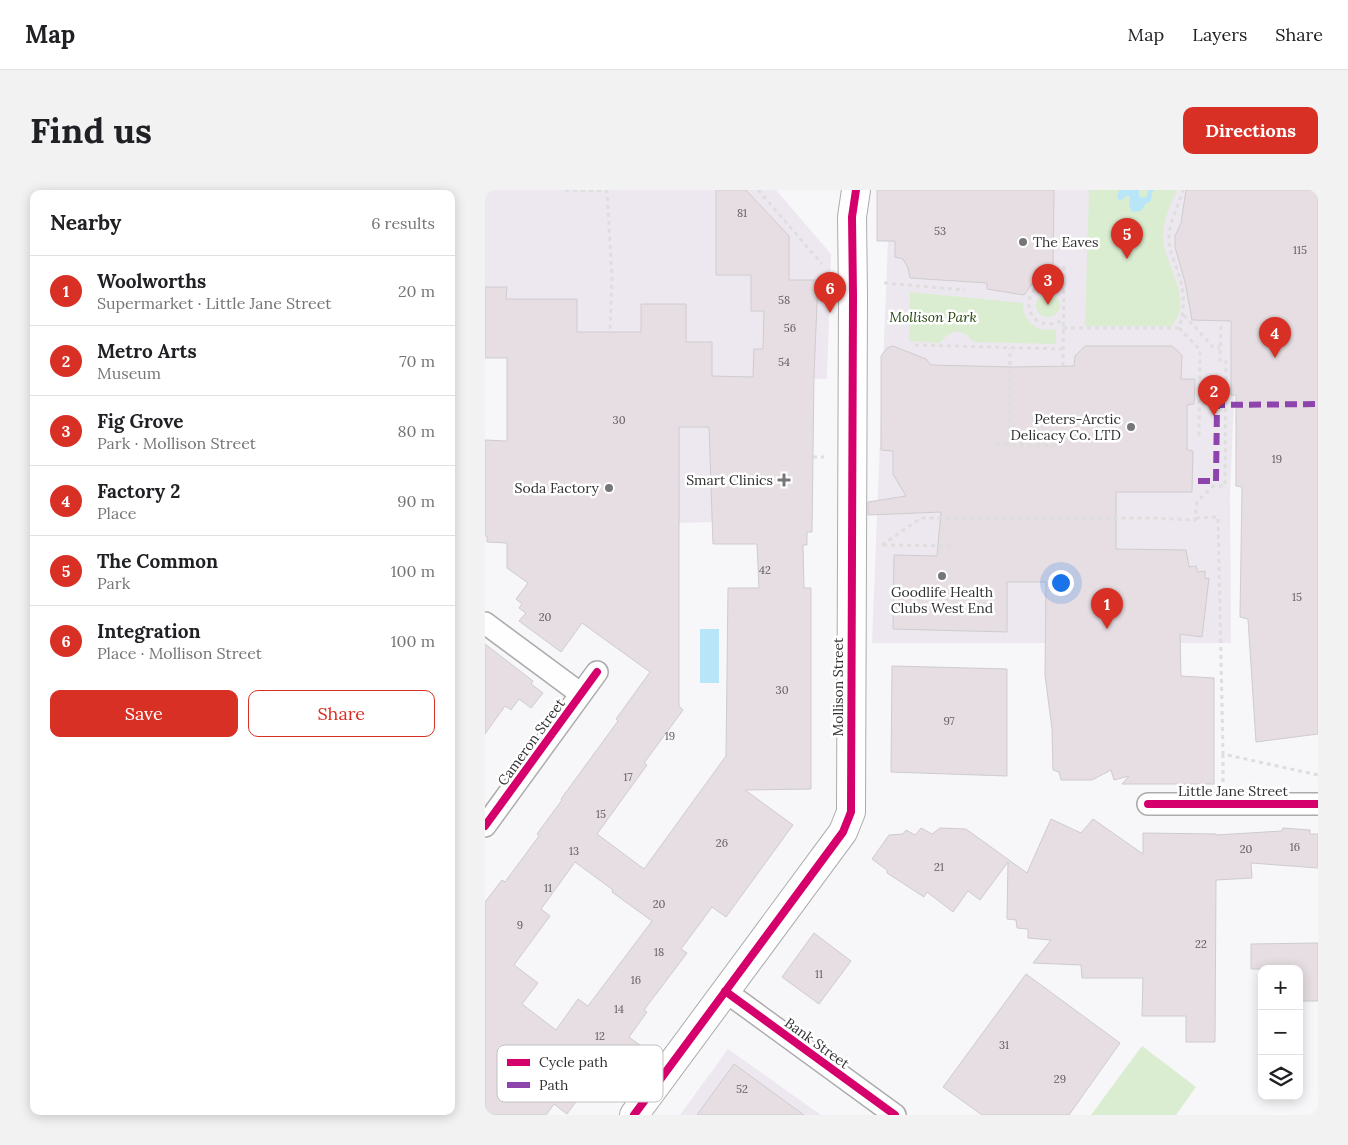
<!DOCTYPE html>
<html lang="en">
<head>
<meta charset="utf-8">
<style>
	:root { --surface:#fff; --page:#f2f2f2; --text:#202124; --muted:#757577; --line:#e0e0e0; --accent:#d93025 }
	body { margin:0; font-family:Lora,serif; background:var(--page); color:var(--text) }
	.controls { position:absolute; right:15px; bottom:15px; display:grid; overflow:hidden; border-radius:10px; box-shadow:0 2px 12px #0003 }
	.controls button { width:45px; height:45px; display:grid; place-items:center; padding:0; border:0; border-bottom:1px solid var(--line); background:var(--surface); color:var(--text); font:25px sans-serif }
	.you { position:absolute; left:575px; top:392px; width:18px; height:18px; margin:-12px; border:4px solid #fff; border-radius:50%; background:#1a73e8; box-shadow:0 0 0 8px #1a73e833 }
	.badge { display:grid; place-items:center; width:32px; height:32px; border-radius:50%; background:var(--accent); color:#fff; font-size:16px; font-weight:700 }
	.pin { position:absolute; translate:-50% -41px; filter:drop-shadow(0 1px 2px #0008) }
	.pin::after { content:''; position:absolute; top:26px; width:18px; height:15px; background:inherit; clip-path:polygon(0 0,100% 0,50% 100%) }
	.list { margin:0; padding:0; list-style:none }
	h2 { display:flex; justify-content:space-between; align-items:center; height:65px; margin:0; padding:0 20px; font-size:21px }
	h2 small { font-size:16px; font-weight:400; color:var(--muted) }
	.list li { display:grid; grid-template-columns:32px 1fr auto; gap:15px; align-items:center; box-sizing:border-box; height:70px; padding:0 20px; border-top:1px solid var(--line) }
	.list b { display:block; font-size:19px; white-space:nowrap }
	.list p { margin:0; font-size:16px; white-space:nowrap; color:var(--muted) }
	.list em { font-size:16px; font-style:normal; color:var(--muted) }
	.actions { display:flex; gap:10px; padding:15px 20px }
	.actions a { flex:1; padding:11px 0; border:1px solid var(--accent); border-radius:10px; text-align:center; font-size:18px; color:var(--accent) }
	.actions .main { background:var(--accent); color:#fff }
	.icon { flex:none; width:28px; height:28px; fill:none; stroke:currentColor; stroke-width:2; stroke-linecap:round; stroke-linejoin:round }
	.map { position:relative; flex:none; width:833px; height:925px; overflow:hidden; border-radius:10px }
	header { display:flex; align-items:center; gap:30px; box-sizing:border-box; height:70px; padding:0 25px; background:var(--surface); border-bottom:1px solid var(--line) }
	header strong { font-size:24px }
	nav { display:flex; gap:28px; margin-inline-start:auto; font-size:18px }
	.intro { display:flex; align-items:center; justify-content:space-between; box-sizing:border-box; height:120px; padding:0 30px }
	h1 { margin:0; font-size:35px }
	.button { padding:12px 22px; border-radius:10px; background:var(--accent); color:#fff; font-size:18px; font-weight:700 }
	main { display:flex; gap:30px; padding:0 30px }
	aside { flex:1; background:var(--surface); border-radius:10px; box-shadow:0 2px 12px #0003 }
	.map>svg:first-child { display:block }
	.built { fill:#ede8ef }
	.green { fill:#daedd1 }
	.water { fill:#b9e5f9 }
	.building { fill:#e6dee2; stroke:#ceccce; fill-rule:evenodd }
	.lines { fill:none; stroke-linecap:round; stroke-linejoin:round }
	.street-casing { stroke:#adacad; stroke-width:24 }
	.secondary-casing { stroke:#adacad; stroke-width:30 }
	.path { stroke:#dedede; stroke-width:3; stroke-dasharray:4 4; stroke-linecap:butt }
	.street { stroke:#fefefe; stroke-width:21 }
	.secondary { stroke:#fefefe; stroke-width:28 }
	.quiet { stroke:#8e44ad; stroke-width:6; stroke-dasharray:12 6; stroke-linecap:butt }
	.cycleway-casing { stroke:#fff; stroke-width:11 }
	.cycleway { stroke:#d6006c; stroke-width:8 }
	.poi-dot { fill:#767577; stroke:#fff; stroke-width:2 }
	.labels { text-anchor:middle; stroke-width:5; stroke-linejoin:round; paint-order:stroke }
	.number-label { font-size:11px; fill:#605c5f }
	.poi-label { font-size:14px; fill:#302f31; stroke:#fff; text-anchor:end }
	.park-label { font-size:14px; font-style:italic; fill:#214409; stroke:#fff }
	.street-label { font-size:14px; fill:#302f31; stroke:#fff }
	.key { fill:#fff; stroke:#c1c1c1; stroke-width:1 }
	.key-label { font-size:14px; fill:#302f31 }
</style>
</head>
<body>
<header>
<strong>Map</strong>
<nav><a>Map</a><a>Layers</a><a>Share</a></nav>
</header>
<div class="intro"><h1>Find us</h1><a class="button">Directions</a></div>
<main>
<aside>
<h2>Nearby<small>6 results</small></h2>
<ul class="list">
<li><span class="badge">1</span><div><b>Woolworths</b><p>Supermarket · Little Jane Street</p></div><em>20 m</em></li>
<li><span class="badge">2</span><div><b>Metro Arts</b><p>Museum</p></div><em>70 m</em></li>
<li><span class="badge">3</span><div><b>Fig Grove</b><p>Park · Mollison Street</p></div><em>80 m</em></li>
<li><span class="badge">4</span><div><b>Factory 2</b><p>Place</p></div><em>90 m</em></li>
<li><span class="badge">5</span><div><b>The Common</b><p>Park</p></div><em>100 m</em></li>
<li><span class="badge">6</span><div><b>Integration</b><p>Place · Mollison Street</p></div><em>100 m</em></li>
</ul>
<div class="actions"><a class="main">Save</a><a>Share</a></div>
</aside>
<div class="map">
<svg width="833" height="925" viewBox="0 0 833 925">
	<rect width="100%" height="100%" fill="#f7f6f8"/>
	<!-- built -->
	<path class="built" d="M0,0h291l55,64 -4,125 -115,-2v145l-33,1v170l-172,-125v-210h-22z
		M402,0h345l-2,131 4,79 -4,93 1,150h-359l16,-402z
		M243,859l93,66h-141z"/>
	<!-- green -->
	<path class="green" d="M604,0h88c-6,14 -15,32 -14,48 1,22 21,49 17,71 -1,6 -5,12 -8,17h-87z
		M425,102l113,11c0,18 14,31 33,26v15l-83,-2c-11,-15 -22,-13 -33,1l-31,-2z
		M551 115a12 12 0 1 1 24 0a12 12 0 1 1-24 0Z
		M657,856l54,41 -20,28h-85z"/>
	<!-- water -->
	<path class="water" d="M634,0h20v7l4,1 4,-2 1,-6h7l-3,2 -1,9 -5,2 -5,8 -9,1 -3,-6 1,-10h-4l-4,4h-3l-2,-2z
		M215,439h19v54h-19z"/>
	<!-- building -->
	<path class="building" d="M231,0h30l43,46v44h29l-4,95 -2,157h-5v13h-4l1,43h7v201l-66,1 48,35 -67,92 -14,-10 -31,42 6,4 -43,57 3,2 -18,25 12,9 -19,26 -16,-11 -39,53 -13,-10 -8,11h-61v-213l17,-22 3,2 34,-46 -2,-2 25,-34 -1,-1 57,-78 -2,-2 34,-47 -68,-49 -21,29 -42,-31 7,-8 -7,-5 3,-4 -6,-5 12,-16 -21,-15v-25l-20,-1v-6h-2v-96l22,1v-83h-22v-71h22l-1,12h71v33h64v-28h45v38h26v34l41,1 1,-28h9l1,-38h-13v-36h-35zM194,237h30l4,117h44l2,44h-31l-2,168 -82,113 -47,-35 50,-69 -3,-2 39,-53 -4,-4zM90,672l38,28 -1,2 40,29 -64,85 -10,-7 -22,31 -34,-26 16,-21 -24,-18 36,-49 -9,-7z
		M392,0h177l-1,86 -10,1 -8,3 -11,15 -37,-6v-6l-77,-5 -2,-10 -5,-9 -8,-2v-16h-18z
		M701,0h132v544l-62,8 -8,-123 -8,-2 2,-130 -6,-1v-91h-5v-74l-39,-1 -7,-38 -10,-35v-11l6,-13z
		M408,156l33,13 5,6 83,2 60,-1 1,-10 10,-10h87l10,9 -1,24h14l-1,25 -7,1v45l6,1 -1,41h-76v57l70,1 3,17 7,-1 2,6 7,-1v8l4,-1 -7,59 -22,-3 1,42 33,2v106h-92l7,-8 -15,4 -3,-10 -19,10h-31l-2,-8 -6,-2 -1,-41 -7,-54 1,-93h-39v50l-114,-3 1,-74 43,1 4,-44 -73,3v-13l38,-6 -13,-22v-23l-12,-1v-94l6,-8z
		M0,454l48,37 -2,3 12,9 -12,15 -12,-9 -8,11 -6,-4 -20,28z
		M407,476l115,3v107l-116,-4z
		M566,629l30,14 12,-14 50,35v-21l73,1v1l66,-4 1,-3 27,2v4h8v34l-67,-5 1,15 -36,2 -1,162h-29v-26h-44l1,-38h-61l-1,-13 -48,-2 18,-23 -23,-2v-9l-11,-1 -1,-8 -9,-1 1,-57 -28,38 -12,-9 -15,21 -26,-20 -3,5 -37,-24v-3l-15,-11 17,-24 14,-1 3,-4 9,5 6,-7 11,6 8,-6 26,1 61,44z
		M329,743l37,28 -32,43 -37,-27z
		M833,753v58h-19v-32h-48v-25z
		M541,784l94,69 -51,72h-87l-39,-28z
		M249,874l70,51h-107z"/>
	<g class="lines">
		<!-- street casing -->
		<g class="street-casing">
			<path id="street" d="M0,433l96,71
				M663,614h170
				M0,636l112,-154
				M240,801l170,124"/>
		</g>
		<!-- secondary casing -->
		<g class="secondary-casing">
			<path id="secondary" d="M149,925l209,-283 8,-20 2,-517 -1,-78 4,-27"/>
		</g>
		<!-- path -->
		<path class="path" d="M80,0l42,1 5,87 -2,54
			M273,0l64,74
			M399,93l81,7
			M579,99c-12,-8 -22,-7 -32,3 -11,23 10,41 32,27
			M699,125l29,32 7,1
			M578,138h116c6,-18 6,-34 0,-53 -3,-11 -9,-21 -10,-33 -1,-17 9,-35 14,-52
			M694,138l21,22 -1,88
			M430,155l148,4
			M578,176l1,-101
			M511,255h66
			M524,255l1,-97
			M328,267h11
			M711,328l22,-1 5,237 95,21
			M397,355l39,-27h232l42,2 2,-18 16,-16h12l1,-126h-6l1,-37
			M398,355l68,1
			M738,564v29"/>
		<!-- street -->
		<use href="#street" class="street"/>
		<!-- secondary -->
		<use href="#secondary" class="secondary"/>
		<!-- quiet -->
		<path class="quiet" d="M713,291h18l1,-76 101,-1"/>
		<!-- cycleway casing -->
		<g class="cycleway-casing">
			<path id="cycleway" d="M663,614h170
				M0,636l112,-154
				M240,801l170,124
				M149,925l209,-283 8,-20 2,-517 -1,-78 4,-27"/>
		</g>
		<!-- cycleway -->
		<use href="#cycleway" class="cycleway"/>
	</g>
	<!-- markers -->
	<g class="poi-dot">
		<circle cx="538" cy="52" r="5"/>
		<circle cx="646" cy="237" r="5"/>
		<path d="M296.5 282.5h5v5h5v5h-5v5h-5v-5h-5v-5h5z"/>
		<circle cx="124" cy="298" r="5"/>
		<circle cx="457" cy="386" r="5"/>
	</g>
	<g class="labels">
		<!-- number labels -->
		<g class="number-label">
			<text x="257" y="27">81</text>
			<text x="455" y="45">53</text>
			<text x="815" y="64">115</text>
			<text x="299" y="114">58</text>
			<text x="305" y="142">56</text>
			<text x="299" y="176">54</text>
			<text x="134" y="234">30</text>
			<text x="792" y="273">19</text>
			<text x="280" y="384">42</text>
			<text x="812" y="411">15</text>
			<text x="60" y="431">20</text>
			<text x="297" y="504">30</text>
			<text x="464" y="535">97</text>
			<text x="185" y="550">19</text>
			<text x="143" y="591">17</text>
			<text x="116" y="628">15</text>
			<text x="237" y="657">26</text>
			<text x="810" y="661">16</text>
			<text x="761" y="663">20</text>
			<text x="89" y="665">13</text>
			<text x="454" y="681">21</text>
			<text x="63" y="702">11</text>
			<text x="174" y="718">20</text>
			<text x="35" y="739">9</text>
			<text x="716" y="758">22</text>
			<text x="174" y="766">18</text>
			<text x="334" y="788">11</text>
			<text x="151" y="794">16</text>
			<text x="134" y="823">14</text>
			<text x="115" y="850">12</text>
			<text x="519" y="859">31</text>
			<text x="575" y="893">29</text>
			<text x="257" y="903">52</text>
		</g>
		<!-- poi labels -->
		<g class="poi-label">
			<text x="548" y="57" text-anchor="start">The Eaves</text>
			<text x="636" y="234">Peters-Arctic<tspan x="636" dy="16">Delicacy Co. LTD</tspan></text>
			<text x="288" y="295">Smart Clinics</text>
			<text x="114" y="303">Soda Factory</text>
			<text x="457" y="407" text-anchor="middle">Goodlife Health<tspan x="457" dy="16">Clubs West End</tspan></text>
		</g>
		<!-- park labels -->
		<g class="park-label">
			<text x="448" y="132">Mollison Park</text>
		</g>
		<!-- street labels -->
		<g class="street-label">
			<text transform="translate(353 497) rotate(-90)" y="5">Mollison Street</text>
			<text transform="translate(46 552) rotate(-54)" y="5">Cameron Street</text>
			<text x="748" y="606">Little Jane Street</text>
			<text transform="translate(332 853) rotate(36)" y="5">Bank Street</text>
		</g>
	</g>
	<!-- legend -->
	<rect x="12" y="855" width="166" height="57" rx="8" class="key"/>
	<rect x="22" y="869" width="23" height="7" fill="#d6006c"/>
	<rect x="22" y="892" width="23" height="6" fill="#8e44ad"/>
	<g class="key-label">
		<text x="54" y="877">Cycle path</text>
		<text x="54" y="900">Path</text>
	</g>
</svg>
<div class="controls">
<button>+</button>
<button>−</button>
<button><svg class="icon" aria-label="layers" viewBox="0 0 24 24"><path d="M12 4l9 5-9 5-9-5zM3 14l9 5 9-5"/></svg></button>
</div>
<div class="you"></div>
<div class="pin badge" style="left:622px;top:439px">1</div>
<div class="pin badge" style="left:729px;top:226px">2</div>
<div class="pin badge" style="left:563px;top:115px">3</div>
<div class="pin badge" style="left:790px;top:168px">4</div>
<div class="pin badge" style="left:642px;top:69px">5</div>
<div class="pin badge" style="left:345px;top:123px">6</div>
</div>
</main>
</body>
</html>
